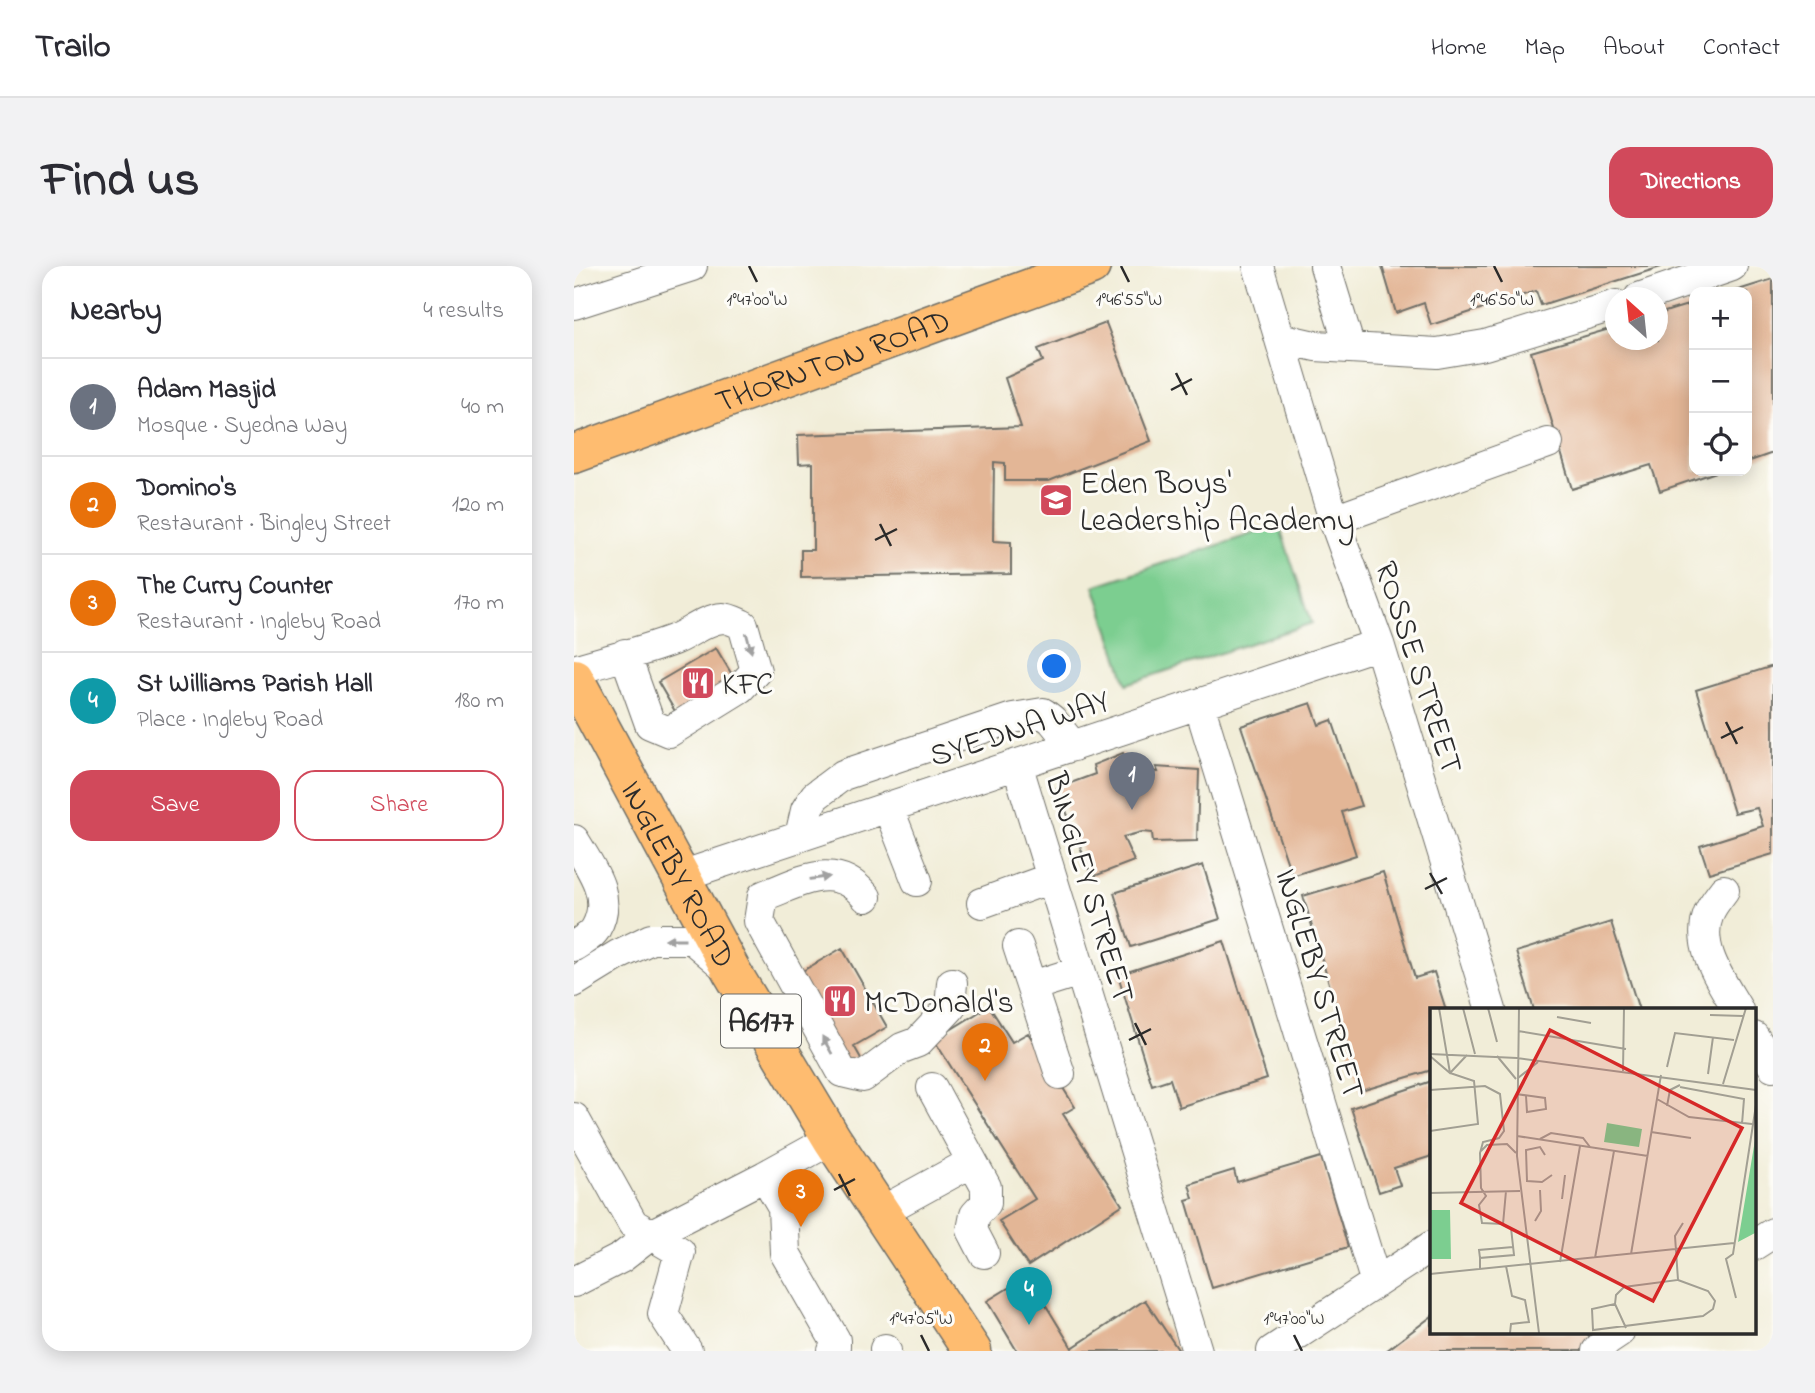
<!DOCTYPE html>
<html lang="en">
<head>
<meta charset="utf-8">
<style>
	:root { --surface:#fff; --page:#f2f2f3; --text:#2b2b33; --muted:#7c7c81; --line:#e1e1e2; --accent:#d1495b }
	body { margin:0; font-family:"Indie Flower",sans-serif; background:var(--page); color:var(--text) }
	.controls { position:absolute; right:21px; top:21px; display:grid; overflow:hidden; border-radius:14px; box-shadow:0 4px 18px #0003 }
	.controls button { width:63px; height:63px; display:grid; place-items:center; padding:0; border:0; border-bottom:2px solid var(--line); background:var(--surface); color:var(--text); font:35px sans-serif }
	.compass { position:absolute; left:1031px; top:21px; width:63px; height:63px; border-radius:50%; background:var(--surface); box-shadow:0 4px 18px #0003; rotate:333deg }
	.you { position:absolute; left:481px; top:401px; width:24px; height:24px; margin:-18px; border:5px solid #fff; border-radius:50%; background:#1a73e8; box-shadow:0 0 0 10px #1a73e833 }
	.badge { display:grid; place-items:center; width:46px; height:46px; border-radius:50%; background:var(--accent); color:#fff; font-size:23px; font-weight:700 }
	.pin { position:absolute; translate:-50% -58px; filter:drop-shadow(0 2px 4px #0008) }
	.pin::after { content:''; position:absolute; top:37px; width:24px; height:21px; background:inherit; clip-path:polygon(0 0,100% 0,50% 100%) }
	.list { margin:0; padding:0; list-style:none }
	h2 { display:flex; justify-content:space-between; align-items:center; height:91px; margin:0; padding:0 28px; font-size:30px }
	h2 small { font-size:23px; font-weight:400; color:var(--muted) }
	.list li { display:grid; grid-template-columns:46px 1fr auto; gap:21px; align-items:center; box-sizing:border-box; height:98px; padding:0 28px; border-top:2px solid var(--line) }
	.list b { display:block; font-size:26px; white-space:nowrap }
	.list p { margin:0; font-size:23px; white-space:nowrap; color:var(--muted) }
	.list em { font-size:23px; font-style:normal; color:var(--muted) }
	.actions { display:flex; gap:14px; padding:21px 28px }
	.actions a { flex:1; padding:16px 0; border:2px solid var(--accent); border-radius:21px; text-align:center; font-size:24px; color:var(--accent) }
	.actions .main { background:var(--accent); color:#fff }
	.icon { flex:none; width:38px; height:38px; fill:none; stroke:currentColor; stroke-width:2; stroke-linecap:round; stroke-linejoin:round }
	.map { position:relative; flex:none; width:1199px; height:1085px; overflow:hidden; border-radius:21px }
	header { display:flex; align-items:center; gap:42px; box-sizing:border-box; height:98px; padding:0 35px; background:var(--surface); border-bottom:2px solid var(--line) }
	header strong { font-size:33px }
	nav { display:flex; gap:38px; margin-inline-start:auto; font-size:24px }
	.intro { display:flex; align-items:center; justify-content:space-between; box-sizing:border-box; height:168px; padding:0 42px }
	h1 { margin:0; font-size:49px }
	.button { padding:18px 32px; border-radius:21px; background:var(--accent); color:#fff; font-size:24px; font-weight:700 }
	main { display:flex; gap:42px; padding:0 42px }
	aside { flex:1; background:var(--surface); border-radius:21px; box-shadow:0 4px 18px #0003 }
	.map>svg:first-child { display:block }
	.green { fill:#7cce90; stroke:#547c5e; stroke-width:2 }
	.building { fill:#e3b696 }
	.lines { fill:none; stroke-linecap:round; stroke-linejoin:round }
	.minor-casing { stroke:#706f68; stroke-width:32 }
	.major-casing { stroke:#706f68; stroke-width:41 }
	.minor { stroke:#fff; stroke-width:30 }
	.major { stroke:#febc70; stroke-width:38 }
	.oneway { fill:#a0a0a0 }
	.ticks { fill:none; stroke:#2b2b2b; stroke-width:2.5 }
	.labels { text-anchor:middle; stroke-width:6; stroke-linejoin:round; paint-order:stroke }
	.shield { fill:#fdfcf7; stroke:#6a6a68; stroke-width:2 }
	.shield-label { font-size:30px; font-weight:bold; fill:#2b2b2b }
	.street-label { font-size:32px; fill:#2b2b2b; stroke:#fdfcf7 }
	.poi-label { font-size:32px; fill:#2b2b2b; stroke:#fdfcf7; text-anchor:start }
	.inset-road { fill:none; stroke:#a29f93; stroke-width:2 }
	.view { fill:#d62828; fill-opacity:0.15; stroke:#d62828; stroke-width:3.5 }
	.inset-edge { fill:none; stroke:#2b2b2b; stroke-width:3.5 }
	.ticks-label { font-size:18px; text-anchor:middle; fill:#2b2b2b; stroke:#fdfcf7; stroke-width:6; stroke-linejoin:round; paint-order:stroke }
</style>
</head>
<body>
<header>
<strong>Trailo</strong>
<nav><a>Home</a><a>Map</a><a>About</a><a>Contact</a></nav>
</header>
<div class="intro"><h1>Find us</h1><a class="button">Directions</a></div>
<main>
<aside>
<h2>Nearby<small>4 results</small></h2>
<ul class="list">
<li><span class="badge" style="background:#6b7280">1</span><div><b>Adam Masjid</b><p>Mosque · Syedna Way</p></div><em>40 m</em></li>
<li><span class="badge" style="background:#e8710a">2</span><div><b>Domino's</b><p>Restaurant · Bingley Street</p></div><em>120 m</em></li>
<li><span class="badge" style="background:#e8710a">3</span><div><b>The Curry Counter</b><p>Restaurant · Ingleby Road</p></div><em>170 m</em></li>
<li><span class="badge" style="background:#0f9aa8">4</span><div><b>St Williams Parish Hall</b><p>Place · Ingleby Road</p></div><em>180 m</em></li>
</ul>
<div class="actions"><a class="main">Save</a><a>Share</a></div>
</aside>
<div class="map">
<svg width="1199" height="1085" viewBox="0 0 1199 1085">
	<rect width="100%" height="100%" fill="#fdfcf7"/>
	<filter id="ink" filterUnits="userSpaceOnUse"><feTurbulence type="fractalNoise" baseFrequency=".0143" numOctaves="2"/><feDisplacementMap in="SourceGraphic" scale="14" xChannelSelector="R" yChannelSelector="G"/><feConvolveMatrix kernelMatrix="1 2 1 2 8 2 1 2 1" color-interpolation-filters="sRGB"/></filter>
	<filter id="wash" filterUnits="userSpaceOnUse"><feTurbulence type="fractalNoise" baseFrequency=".00686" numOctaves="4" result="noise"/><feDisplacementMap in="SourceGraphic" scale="28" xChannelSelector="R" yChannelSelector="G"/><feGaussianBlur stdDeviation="1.57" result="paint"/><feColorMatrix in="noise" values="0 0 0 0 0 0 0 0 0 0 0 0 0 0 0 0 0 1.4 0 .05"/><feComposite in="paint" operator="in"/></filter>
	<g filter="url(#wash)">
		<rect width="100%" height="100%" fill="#f1edd8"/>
		<!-- green -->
		<path class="green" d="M705,259l33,98 -185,61 -33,-98z"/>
		<g id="blocks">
			<!-- building -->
			<path class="building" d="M808,0h279v1l-120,38 -5,-14 -105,34 -7,-22 -28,10z
				M1199,13v174l-26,9v-170h-15z
				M1120,37v168h25l-59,20 -9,-26 -79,24 -41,-137 85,-25v13h42v-26z
				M532,57l45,118 -102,40h-44v-18l-11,-1 -1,79 18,1v32l-210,3v-27h12v-87l-14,1 -1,-29 223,-8 -16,-49 38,-17 -5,-12z
				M142,382l21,35 -58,35 -21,-36z
				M1199,400v188l-64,19 -9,-27 63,-20 -6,-18 -23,5 -38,-123z
				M737,437l8,22 13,-5 29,86 -19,6 14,43 -64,21 -51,-150z
				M549,487l7,17 28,2 -2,-5 43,3 -2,71 -44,1 -1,-9 -10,-1 -19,5 11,24 -42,16 -35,-89 38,-14 -2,-9z
				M629,599l17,54 -89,28 -17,-54z
				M809,606l32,106 19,-6 12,38h-14v60l-71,21 -58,-195z
				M1037,656l28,88h-105l-18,-58z
				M650,675l43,138 -88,28 -9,-28 -18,6 -34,-110z
				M268,682l45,79 -33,19 9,16 -15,8 -54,-94z
				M415,740l23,36 16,-9 47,74 -12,7 59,91 -94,61 -29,-45 36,-22 -101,-159z
				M858,815v75l-38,12 6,17 -21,7 -28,-84z
				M747,891l27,90 -136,41 -26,-88 7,-2 -4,-14 45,-14 3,12z
				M454,1010l44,72 73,-48 34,51h-162l-30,-50z
				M858,1050v16h154l10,13 -8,6h-202z"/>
		</g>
	</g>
	<g filter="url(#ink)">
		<use href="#blocks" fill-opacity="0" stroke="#706f68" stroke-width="2"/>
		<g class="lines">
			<!-- minor casing -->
			<g class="minor-casing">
				<path id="minor" d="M684,0l76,254 45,124 112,366
					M751,0l25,82
					M1065,32l93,-32
					M0,38l118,-38
					M706,72l35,8 122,7 48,-8 131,-40
					M760,254l214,-77
					M0,404c33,-10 67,-18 99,-30 16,-6 32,-21 50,-22 6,0 15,5 20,7l13,46 -16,17 -71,44 -19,-8 -25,-70
					M625,438l177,579
					M443,498l180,587
					M314,541l29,74
					M226,570l6,-26 9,-14 28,-21 170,-57 30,-5 9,7 21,26
					M0,574c16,27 40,56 22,88 -4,8 -15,13 -22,18
					M107,610l698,-232
					M1150,624c-5,7 -12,15 -15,23 -14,34 13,69 29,97
					M292,631c-31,-38 -65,-15 -103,-1l-4,25 83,151 21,5 39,-29 16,-6 32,-34 2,-25
					M408,637l69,-25
					M444,680l42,128
					M0,716l44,-27 33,-16h41l31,26
					M458,720l48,-15
					M1180,771l19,29
					M358,822l54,99v16l-11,12 -3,15 12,23
					M0,852l59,106 47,28 -17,62 24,37
					M191,910l18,31 2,46 50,87v7l-2,4
					M305,947l93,-51
					M1180,979l19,-12
					M0,1016l47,-24 31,-24 113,-58 67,-37
					M311,1083l1,2
					M698,1085l160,-105
					M1023,1085l10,-11 12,-8"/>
			</g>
			<!-- major casing -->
			<g class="major-casing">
				<g id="major">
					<path id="s1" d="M0,188l517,-188"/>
					<path id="s2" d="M0,412l158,294 100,167 140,212"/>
				</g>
			</g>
			<!-- minor -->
			<use href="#minor" class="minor"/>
			<!-- major -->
			<use href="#major" class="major"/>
		</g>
		<!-- one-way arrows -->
		<defs><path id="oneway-solid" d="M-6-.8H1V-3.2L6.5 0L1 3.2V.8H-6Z" transform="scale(1.75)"/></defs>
		<g class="oneway">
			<use href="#oneway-solid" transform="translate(175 377) rotate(75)"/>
			<use href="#oneway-solid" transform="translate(246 612) rotate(-8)"/>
			<use href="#oneway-solid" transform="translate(101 673) rotate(180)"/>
			<use href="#oneway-solid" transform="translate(253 779) rotate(-119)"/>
		</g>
	</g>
	<!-- ticks -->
	<path class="ticks" d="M175,0l8,16M547,0l8,16M920,0l8,16M602,107l11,22M597,124l21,-11M306,258l11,22M301,274l22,-11M1152,456l11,22M1147,472l22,-11M856,607l12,21M851,623l22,-11M561,757l11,22M555,774l22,-11M265,908l11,22M260,924l21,-11M347,1069l8,16M720,1069l8,16"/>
	<!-- icons -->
	<defs>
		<g id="school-square" transform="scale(1.75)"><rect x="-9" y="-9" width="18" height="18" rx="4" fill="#d1495b" stroke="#fdfcf7"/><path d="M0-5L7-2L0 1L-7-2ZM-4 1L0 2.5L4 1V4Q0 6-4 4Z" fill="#fff"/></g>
		<g id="restaurant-square" transform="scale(1.75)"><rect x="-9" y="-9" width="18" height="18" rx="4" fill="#d1495b" stroke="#fdfcf7"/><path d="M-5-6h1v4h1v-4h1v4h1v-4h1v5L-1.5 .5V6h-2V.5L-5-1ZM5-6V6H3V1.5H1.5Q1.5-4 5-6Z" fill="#fff"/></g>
	</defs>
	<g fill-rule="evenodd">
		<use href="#school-square" x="482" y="234"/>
		<use href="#restaurant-square" x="124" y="417"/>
		<use href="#restaurant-square" x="266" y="735"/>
	</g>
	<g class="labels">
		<!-- shield labels -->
		<rect class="shield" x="147" y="728.5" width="80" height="53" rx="5"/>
		<g class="shield-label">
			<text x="187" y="765">A6177</text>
		</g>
		<!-- street labels -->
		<g class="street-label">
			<text dy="11" stroke="none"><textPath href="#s1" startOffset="275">THORNTON ROAD</textPath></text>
			<text transform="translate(846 401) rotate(72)" y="11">ROSSE STREET</text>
			<text transform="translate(445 461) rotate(-18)" y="11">SYEDNA WAY</text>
			<text dy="11" stroke="none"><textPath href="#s2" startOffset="222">INGLEBY ROAD</textPath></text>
			<text transform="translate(517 621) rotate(73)" y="11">BINGLEY STREET</text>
			<text transform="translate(747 717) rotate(73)" y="11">INGLEBY STREET</text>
		</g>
		<!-- poi labels -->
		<g class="poi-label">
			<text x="506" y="227">Eden Boys'<tspan x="506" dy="37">Leadership Academy</tspan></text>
			<text x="148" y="428">KFC</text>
			<text x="290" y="746">McDonald's</text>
		</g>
	</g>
	<!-- overview -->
	<g transform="translate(856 742)">
		<rect width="326" height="326" fill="#f1edd8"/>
		<path d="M177,115l35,6 -3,18 -35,-5zM325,132v93l-17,9zM0,202h20l1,49h-21z" fill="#7cce90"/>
		<path class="inset-road" d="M33,0l12,46M58,0l9,34M89,0l-2,148 22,177M280,7l33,1M127,9l34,6M88,23l108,18M0,46l87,4 239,32M0,48l20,17 17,-18M67,48l19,23M237,59l8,-34 59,7M193,63l1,-63M278,66l5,-37M88,70l20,-16M293,76l23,-76M250,79l64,12 -2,25M0,82l55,-4 15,8 4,37 -5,7 -16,4 -3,11 1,35 5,8 -7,9 3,18 21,1 3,-33M86,86l29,4 1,11 -19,3 -1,-16M227,91l32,18 63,7M237,98l3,-16 10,-5M0,123l48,-7 -4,-43 -24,-8 -11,-65M221,124l40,6M87,128l131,20M110,131l11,-6 32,5 7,9M51,143l6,-6 20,-1 9,9M115,147l-5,-8 -14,3 1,31 15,1 10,-7M0,185l90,-2M132,191l3,-24M105,213l6,-10 -1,-21M201,246l30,-179M50,250l-1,-8 34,-3M165,250l19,-107M130,254l20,-116M76,258l6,30 13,4 4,22 -18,2 -1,9M50,261v-11l34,-3 -3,-27M0,266l304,-31M248,272l30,11 7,10 -2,8 -10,7 -110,14 -1,-21 23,-5 1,-9 8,-8 54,-7 -3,-44 8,-13M306,290l-10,-39 7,-5 23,-149M185,296l11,24"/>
		<path class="view" d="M120,22l192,98 -89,173 -192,-98z"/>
		<rect width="326" height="326" class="inset-edge"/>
	</g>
	<g class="ticks-label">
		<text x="183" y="39">1°47'00"W</text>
		<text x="555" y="39">1°46'55"W</text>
		<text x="928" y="39">1°46'50"W</text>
		<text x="347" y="1058">1°47'05"W</text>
		<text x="720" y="1058">1°47'00"W</text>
	</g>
</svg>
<div class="controls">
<button>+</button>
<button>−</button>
<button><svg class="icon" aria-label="locate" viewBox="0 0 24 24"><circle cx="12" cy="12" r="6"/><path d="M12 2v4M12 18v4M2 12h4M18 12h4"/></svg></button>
</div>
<svg class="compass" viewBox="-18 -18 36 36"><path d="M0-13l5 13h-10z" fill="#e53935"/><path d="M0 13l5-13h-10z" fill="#7c7c81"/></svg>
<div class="you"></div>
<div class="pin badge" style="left:558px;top:544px;background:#6b7280">1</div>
<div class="pin badge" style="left:411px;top:815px;background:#e8710a">2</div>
<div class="pin badge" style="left:227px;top:961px;background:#e8710a">3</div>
<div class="pin badge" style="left:455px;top:1059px;background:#0f9aa8">4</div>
</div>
</main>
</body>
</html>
